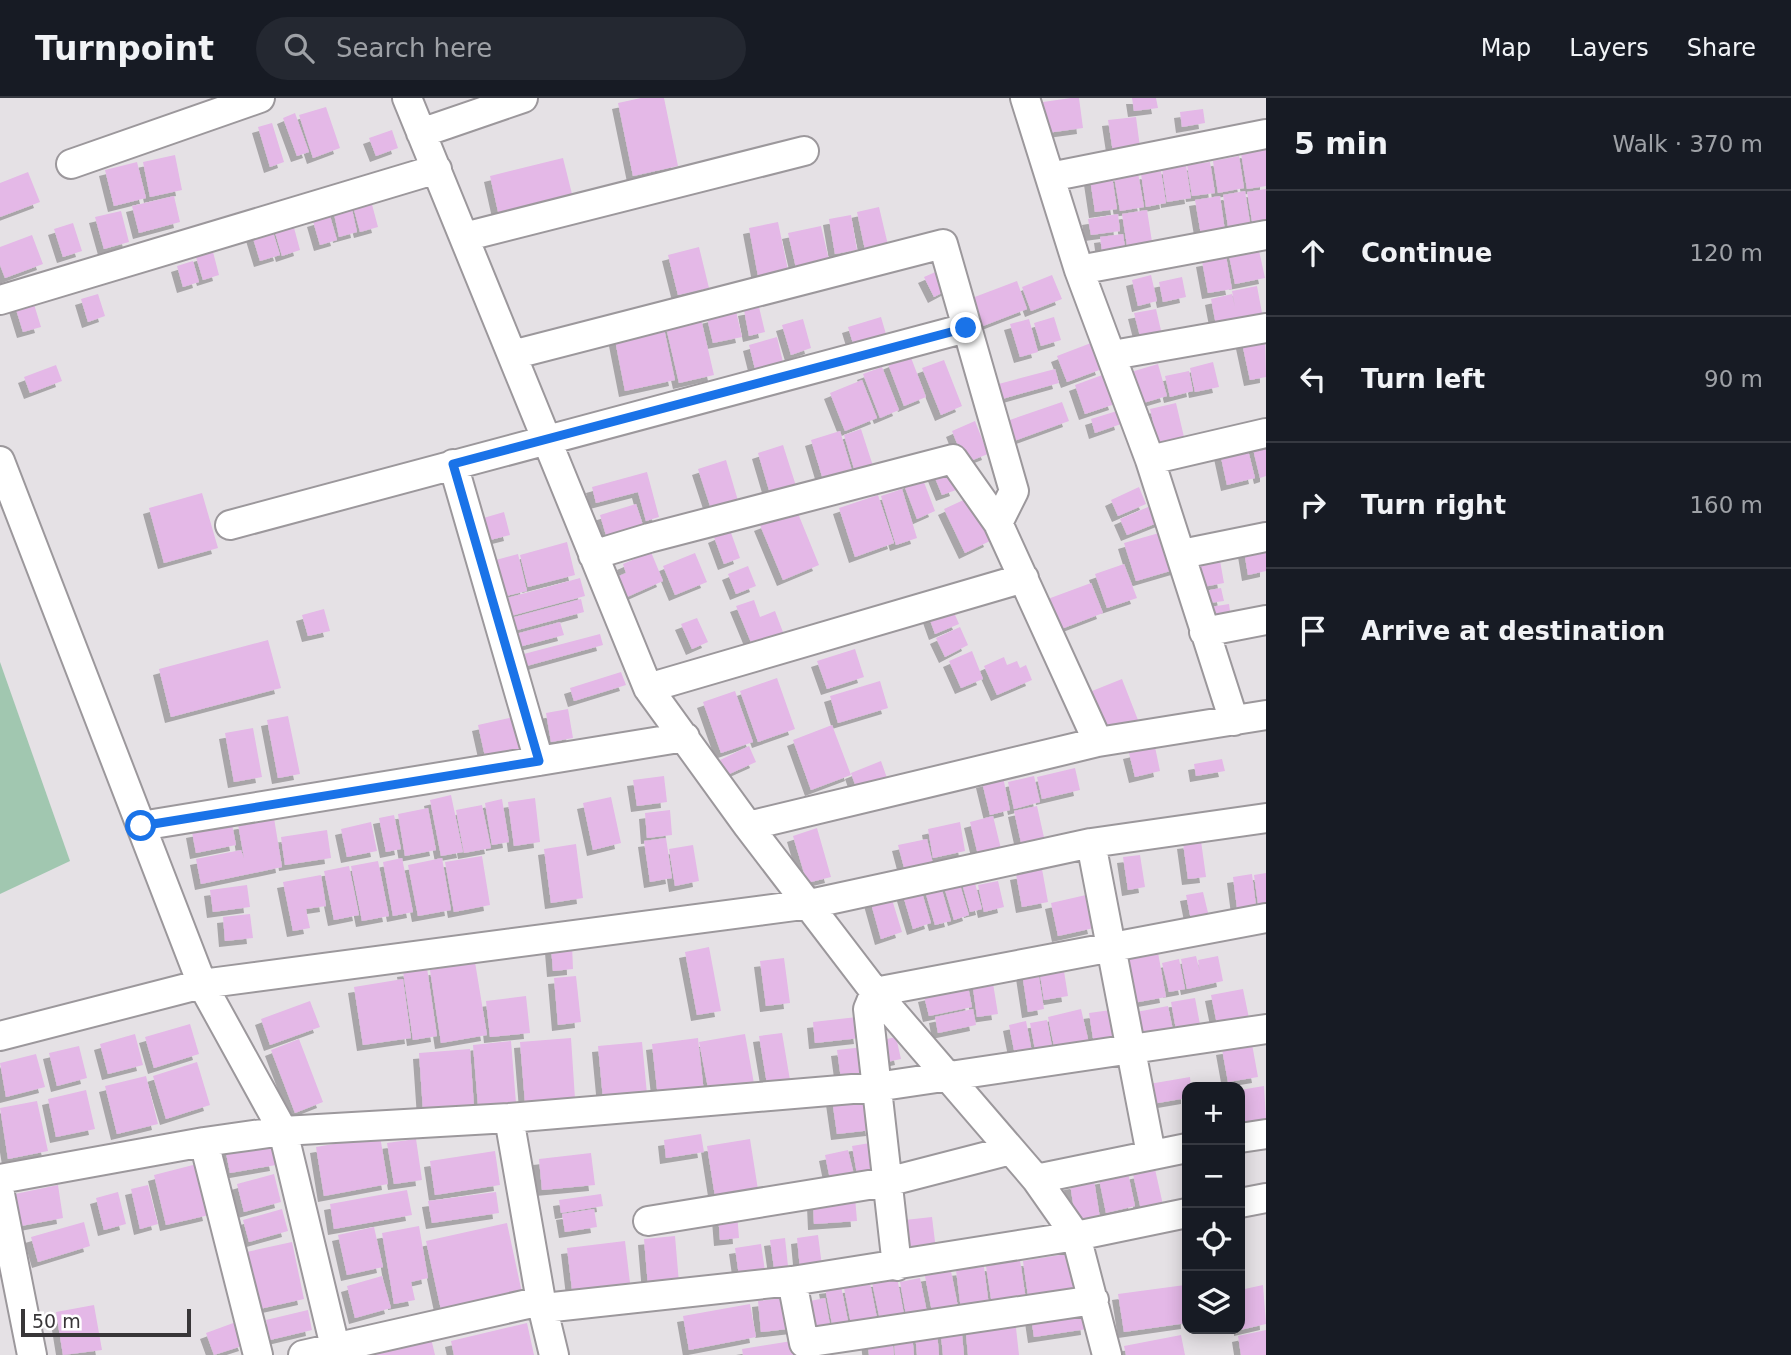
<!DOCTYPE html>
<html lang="en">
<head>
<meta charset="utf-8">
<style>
	:root { --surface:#171b24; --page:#242831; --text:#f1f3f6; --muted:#9ea1a6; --line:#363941 }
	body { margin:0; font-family:"DejaVu Sans",sans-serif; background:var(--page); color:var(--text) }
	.controls { position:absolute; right:21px; bottom:21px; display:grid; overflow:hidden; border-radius:14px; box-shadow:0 4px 18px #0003 }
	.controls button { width:63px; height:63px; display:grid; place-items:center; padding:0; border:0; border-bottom:2px solid var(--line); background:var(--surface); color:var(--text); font:35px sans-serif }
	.scale { position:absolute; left:21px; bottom:18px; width:170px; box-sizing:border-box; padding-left:7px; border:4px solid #383638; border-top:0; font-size:19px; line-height:24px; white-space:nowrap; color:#383638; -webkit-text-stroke:5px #fff; paint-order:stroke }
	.stop { position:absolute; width:21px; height:21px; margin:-16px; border:5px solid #1a73e8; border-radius:50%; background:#fff }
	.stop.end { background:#1a73e8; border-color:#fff; box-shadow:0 2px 7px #0008 }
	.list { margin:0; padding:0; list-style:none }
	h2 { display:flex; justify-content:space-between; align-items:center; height:91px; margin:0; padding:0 28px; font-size:30px }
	h2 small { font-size:23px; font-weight:400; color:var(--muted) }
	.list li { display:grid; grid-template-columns:46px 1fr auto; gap:21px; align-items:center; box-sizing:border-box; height:126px; padding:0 28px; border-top:2px solid var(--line) }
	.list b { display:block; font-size:26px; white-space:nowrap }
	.list em { font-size:23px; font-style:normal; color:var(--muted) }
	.icon { flex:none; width:38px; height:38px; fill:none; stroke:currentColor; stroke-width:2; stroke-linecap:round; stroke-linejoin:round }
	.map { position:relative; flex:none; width:1266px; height:1257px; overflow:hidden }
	header { display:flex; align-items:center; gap:42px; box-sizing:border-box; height:98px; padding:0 35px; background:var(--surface); border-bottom:2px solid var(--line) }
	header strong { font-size:33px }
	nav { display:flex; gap:38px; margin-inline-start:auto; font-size:24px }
	.search { width:490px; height:63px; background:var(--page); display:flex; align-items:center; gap:18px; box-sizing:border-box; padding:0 24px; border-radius:38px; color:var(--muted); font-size:26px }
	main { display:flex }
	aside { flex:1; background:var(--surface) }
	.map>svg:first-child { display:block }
	.garden { fill:#a1c7b0 }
	.building { fill:#e4b8e7; filter:url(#shadow) }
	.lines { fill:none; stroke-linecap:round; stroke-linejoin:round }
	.minor-casing { stroke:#9c989c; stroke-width:32 }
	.minor { stroke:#fff; stroke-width:28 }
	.route { stroke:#1a73e8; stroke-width:9 }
</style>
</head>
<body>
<header>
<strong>Turnpoint</strong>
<div class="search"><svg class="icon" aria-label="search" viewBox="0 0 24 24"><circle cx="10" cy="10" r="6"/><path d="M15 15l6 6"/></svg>Search here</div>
<nav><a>Map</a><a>Layers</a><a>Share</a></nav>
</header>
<main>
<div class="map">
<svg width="1266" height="1257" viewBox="0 0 1266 1257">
	<defs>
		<filter id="shadow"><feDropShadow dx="-6" dy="6" stdDeviation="0" flood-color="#0004"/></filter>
	</defs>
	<rect width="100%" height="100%" fill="#e5e1e5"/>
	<!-- garden -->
	<path class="garden" d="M0,564l70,199 -70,33z"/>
	<!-- building -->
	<path class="building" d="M641,0h23l14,68 -45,10 -15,-73z
		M1071,0h8l4,30 -36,5 -4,-31z
		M1132,0h24l2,10 -24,3z
		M326,9l14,41 -27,10 -14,-43z
		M1203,11l2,14 -23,4 -2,-15z
		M295,15l14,39 -12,4 -14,-38z
		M1136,19l5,38 -27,4 -6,-39z
		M272,25l12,39 -14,5 -12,-40z
		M392,32l6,18 -22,8 -7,-18z
		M1266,51v37l-19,3 -6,-36z
		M175,57l7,35 -32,7 -7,-35z
		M1239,58l5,32 -26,5 -5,-32z
		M563,60l10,40 -74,18 -9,-40z
		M137,64l9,36 -32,8 -9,-36z
		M1210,64l5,31 -23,3 -5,-31z
		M1186,67l5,33 -24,4 -5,-33z
		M1161,73l5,32 -20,4 -5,-33z
		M28,74l12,30 -40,15v-34z
		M1138,75l6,34 -24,4 -6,-35z
		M1112,78l5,33 -22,3 -5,-33z
		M1266,91v36l-13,2 -6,-35z
		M1245,93l6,38 -22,4 -6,-38z
		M174,98l6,26 -41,11 -7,-27z
		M1220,98l5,35 -24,4 -6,-35z
		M370,99l8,30 -18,5 -8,-30z
		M351,107l6,27 -18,5 -6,-28z
		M879,109l9,38 -23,5 -8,-38z
		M1147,112l6,38 -25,4 -6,-38z
		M121,113l8,31 -25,7 -9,-32z
		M1118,116l2,17 -29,4 -3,-16z
		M851,117l6,35 -22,4 -6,-35z
		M330,118l7,24 -17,5 -7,-24z
		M778,124l10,48 -30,6 -9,-48z
		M73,125l9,28 -19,6 -9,-28z
		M293,126l7,26 -18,6 -8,-27z
		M821,128l8,34 -33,8 -8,-35z
		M272,131l8,26 -20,6 -8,-26z
		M1123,136l3,20 -23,4 -3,-21z
		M32,137l11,29 -38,14 -5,-13v-18z
		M1258,148l7,32 -30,6 -7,-33z
		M699,149l10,41 -31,7 -10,-40z
		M213,154l6,23 -16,5 -7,-23z
		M1226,158l6,33 -24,4 -6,-32z
		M193,163l6,21 -16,5 -6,-21z
		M940,172l9,19 -15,8 -10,-20z
		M1052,177l10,24 -31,12 -9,-24z
		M1151,177l6,26 -19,5 -6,-26z
		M1182,179l4,20 -23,5 -4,-20z
		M1017,183l10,28 -44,17 -11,-28z
		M1257,188l5,27 -46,12 -5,-26 21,-5 3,13 -3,-16z
		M98,196l7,22 -17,6 -7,-23z
		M33,203l8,26 -18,5 -8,-26z
		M759,209l6,25 -16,4 -5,-26z
		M1156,211l7,30 -21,5 -8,-31z
		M736,213l6,26 -29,6 -6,-25z
		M881,219l7,24 -33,9 -7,-23z
		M1054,219l7,23 -20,6 -7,-23z
		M701,221l13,56 -35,8 -13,-56z
		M803,221l8,29 -20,7 -9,-30z
		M1029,221l9,33 -18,5 -10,-33z
		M663,226l12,56 -50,11 -11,-56z
		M777,239l6,25 -28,7 -6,-24z
		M1265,240l1,39 -16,3 -8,-37z
		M1091,245l11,26 -35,13 -10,-26z
		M910,257l16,42 -22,9 -16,-42z
		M944,262l18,46 -21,9 -19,-47z
		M1213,264l6,25 -24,5 -5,-24z
		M1158,266l9,32 -34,10 -9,-32z
		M56,267l6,16 -32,12 -6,-16z
		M882,269l17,43 -19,8 -17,-44z
		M1055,271l4,14 -64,18 -4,-15z
		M1189,273l4,20 -23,6 -5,-21z
		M1105,276l10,30 -30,10 -10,-29z
		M862,282l15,38 -32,13 -15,-38z
		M1062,304l7,19 -58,21 -7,-20z
		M1176,305l8,34 -26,6 -8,-34z
		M1117,313l4,13 -26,9 -4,-14z
		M975,323l13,33 -23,9 -13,-32z
		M861,331l12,37 -18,6 -11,-37z
		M840,333l13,43 -29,9 -13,-43z
		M1266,344v34l-6,2 -8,-33z
		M783,347l14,44 -26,8 -13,-44z
		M1247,348l8,32 -28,7 -7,-32z
		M726,362l13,44 -27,8 -14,-43z
		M947,369l9,23 -14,5 -9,-22z
		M647,374l12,45 -13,4 -8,-29 -42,11 -4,-16z
		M922,379l13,34 -18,8 -13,-34z
		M1139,389l7,17 -28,12 -7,-16z
		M902,391l15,49 -21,7 -15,-49z
		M202,395l16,55 -54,15 -15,-55z
		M878,397l16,48 -39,14 -16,-49z
		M970,399l20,44 -25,12 -21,-44z
		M636,406l9,27 -37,11 -8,-27z
		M1155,406l7,17 -35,14 -7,-16z
		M797,413l22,54 -36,15 -23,-55z
		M504,414l6,23 -24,6 -6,-22z
		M730,432l10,28 -16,6 -10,-27z
		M1166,433l11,38 -41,12 -12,-38z
		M567,444l8,33 -47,12 -8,-32z
		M1266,449v24l-18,4 -4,-24z
		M651,454l12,29 -36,16 -8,-21 7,-3 -3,-9z
		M695,455l12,29 -32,13 -12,-29z
		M518,456l9,37 -25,6 -10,-36z
		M1219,457l5,28 -26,5 -5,-28z
		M1124,466l13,34 -30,10 -12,-34z
		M748,468l8,20 -20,8 -8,-20z
		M580,480l5,18 -78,21 -4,-18z
		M1091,485l12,30 -47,18 -11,-31z
		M1221,490l3,13 -22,3 -3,-12z
		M581,501l3,13 -74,20 -3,-13z
		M754,502l6,17 15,-6 11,29 -31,12 -19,-46z
		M1229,506l2,14 -24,5 -3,-15z
		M952,510l7,16 -24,10 -6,-17z
		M324,511l6,22 -22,5 -6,-21z
		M697,520l11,24 -16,7 -11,-25z
		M560,524l4,13 -49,13 -3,-13z
		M960,529l8,18 -23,12 -9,-19z
		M600,536l3,11 -80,22 -3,-12z
		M268,542l13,48 -110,29 -12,-48z
		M855,551l9,28 -37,12 -10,-28z
		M972,553l11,28 -22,9 -12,-27z
		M1004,559l3,8 10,-4 3,7 6,-3 6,15 -35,15 -13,-29z
		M621,574l5,13 -52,16 -4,-13z
		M777,580l18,51 -37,13 -18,-51z
		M1122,581l16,41 -30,12 -16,-41z
		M880,583l8,27 -50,15 -8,-27z
		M735,593l18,51 -32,11 -18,-51z
		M568,611l5,29 -22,4 -5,-29z
		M523,617l7,37 -44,9 -8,-36z
		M288,618l12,58 -22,4 -11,-58z
		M832,627l19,50 -40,15 -18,-50z
		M253,630l9,49 -28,5 -9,-49z
		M749,648l7,16 -29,13 -7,-15z
		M1155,649l5,24 -25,6 -6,-24z
		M1222,661l3,12 -29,5 -2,-12z
		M881,663l6,17 -30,12 -6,-17z
		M1075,670l5,22 -38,9 -5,-22z
		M664,678l3,26 -30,4 -4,-26z
		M1034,678l6,26 -26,7 -6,-27z
		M1003,679l7,33 -20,5 -8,-33z
		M451,697l12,57 -22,4 -11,-56z
		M611,699l10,46 -28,7 -10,-47z
		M535,700l5,44 -26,4 -6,-44z
		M502,701l7,43 -17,3 -7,-42z
		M482,707l9,43 -27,5 -8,-43z
		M1037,708l8,36 -23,5 -8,-36z
		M428,710l8,42 -31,6 -7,-42z
		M670,712l2,25 -25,3 -2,-25z
		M394,717l7,34 -15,3 -7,-34z
		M993,718l9,37 -23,6 -9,-37z
		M274,720l8,49 -81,17 -5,-25 45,-9 3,8 -6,-34z
		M371,724l6,29 -30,6 -6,-28z
		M960,724l5,29 -32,7 -5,-29z
		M232,726l4,21 -40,8 -4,-21z
		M817,730l14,49 -24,6 -14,-47z
		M327,732l4,28 -46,7 -4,-28z
		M666,740l6,40 -22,4 -6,-41z
		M927,741l7,29 -28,7 -8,-30z
		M1201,743l5,36 -18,2 -5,-36z
		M576,746l7,54 -32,5 -7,-54z
		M693,747l6,36 -24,5 -6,-37z
		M1140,757l5,32 -17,3 -5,-33z
		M482,758l8,49 -36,7 -9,-50z
		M402,760l11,54 -20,4 -10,-54z
		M442,760l9,52 -33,6 -10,-51z
		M378,763l11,55 -27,5 -11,-55z
		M349,768l10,49 -25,5 -10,-49z
		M1042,771l6,33 -26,5 -6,-33z
		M972,774l10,37 -12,3 -10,-36z
		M1266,775v30l-8,1 -4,-29z
		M1252,776l4,32 -19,2 -4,-31z
		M321,777l5,31 -20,3 4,19 -17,3 -10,-49z
		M957,777l12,40 -15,5 -12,-40z
		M939,782l12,41 -16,4 -12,-41z
		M998,783l6,26 -20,5 -6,-27z
		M247,787l3,22 -37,5 -3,-22z
		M920,788l11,37 -18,6 -11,-37z
		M1203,794l7,29 -18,4 -6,-30z
		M890,795l12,39 -21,7 -11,-39z
		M1086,797l8,33 -36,8 -7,-33z
		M250,816l3,24 -28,3 -2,-24z
		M572,847l1,24 -20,2 -2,-24z
		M709,849l12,64 -24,4 -12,-63z
		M1157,849l9,50 -33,6 -9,-50z
		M1196,858l4,16 -2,-12 20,-4 5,25 -36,8 -6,-30z
		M784,860l6,45 -24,3 -6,-45z
		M1179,861l6,30 -16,3 -7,-29z
		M475,864l12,73 -46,8 -11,-73z
		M1063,867l5,31 -24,4 -5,-32z
		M427,870l10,68 -24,4 -10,-69z
		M1038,873l6,38 -16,3 -6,-39z
		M576,878l5,46 -23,3 -4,-47z
		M992,879l6,37 -21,3 -5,-36z
		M403,881l8,59 -48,7 -9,-58z
		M968,888l4,21 -43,9 -5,-20z
		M1243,891l7,34 -32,6 -7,-34z
		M526,898l4,37 -40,4 -4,-36z
		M1195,900l6,32 -24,5 -6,-33z
		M310,903l10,26 -50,18 -9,-26z
		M1168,908l6,29 -38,8 -5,-30z
		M973,911l3,16 -38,8 -3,-16z
		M1081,911l8,34 -34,8 -7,-34z
		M1118,911l6,38 -29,4 -6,-38z
		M857,919l3,21 -45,5 -2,-21z
		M1047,922l6,32 -17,3 -6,-32z
		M1026,923l7,36 -17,3 -7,-35z
		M190,926l9,30 -45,14 -9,-31z
		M782,935l9,53 -23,4 -9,-54z
		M135,936l8,31 -35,9 -8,-30z
		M745,936l10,55 -45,9 -11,-56z
		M896,939l5,22 -14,3 -5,-22z
		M571,940l4,61 -50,4 -5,-61z
		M698,940l6,55 -46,5 -6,-54z
		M299,941l24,63 -28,11 -24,-63z
		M511,943l5,62 -38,3 -5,-61z
		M642,944l5,52 -44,5 -5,-53z
		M1252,946l6,33 -30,5 -6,-33z
		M79,948l8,32 -30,8 -8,-33z
		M864,949l4,29 -27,3 -4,-29z
		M470,951l4,58 -51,4 -4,-58z
		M36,956l9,33 -39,10 -6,-34z
		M197,964l13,43 -44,14 -13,-43z
		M146,978l12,48 -41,10 -12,-48z
		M1190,979l1,10h-4v11l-35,6 -3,-20z
		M1264,988l2,34 -26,4v-34z
		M86,992l9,39 -39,8 -8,-38z
		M867,997l5,35 -35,4 -5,-35z
		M37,1003l11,50 -40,8 -8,-51z
		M701,1036l3,18 -38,6 -2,-18z
		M380,1038l8,48 -64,12 -8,-49z
		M416,1041l6,41 -28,4 -7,-41z
		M750,1041l9,57 -43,7 -9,-57z
		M271,1042l5,25 -46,8 -5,-25z
		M876,1044l5,28 -24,4 -5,-28z
		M848,1052l7,29 -24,5 -6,-29z
		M495,1053l5,34 -65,10 -5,-34z
		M591,1055l4,32 -53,5 -3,-31z
		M197,1066l12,51 -43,10 -12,-50z
		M1155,1071l8,36 -22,5 -8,-36z
		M1128,1075l7,33 -29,7 -7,-34z
		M274,1076l7,28 -37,10 -7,-28z
		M1094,1082l6,38 -24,4 -6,-38z
		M58,1087l5,33 -42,8 -6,-32z
		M148,1087l10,39 -18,5 -9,-40z
		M407,1092l5,25 -78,14 -4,-25z
		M118,1094l8,32 -22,6 -8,-32z
		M496,1094l3,21 -67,10 -4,-22z
		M601,1096l2,12 -42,7 -2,-13z
		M855,1099l2,24 -43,3 -1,-23z
		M282,1111l6,22 -39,11 -6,-22z
		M594,1111l3,18 -32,5 -3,-18z
		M737,1115l2,25 -19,2 -2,-25z
		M932,1119l4,33 -27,3 -4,-33z
		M84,1124l6,24 -52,16 -7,-25z
		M507,1125l15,70 -81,17 -15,-69z
		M419,1128l9,52 -17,4 4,18 -21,4 -12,-71z
		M374,1129l9,40 -36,8 -9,-40z
		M818,1137l4,31 -22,3 -3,-31z
		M675,1138l4,47 -31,3 -4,-47z
		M785,1140l3,28 -14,2 -4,-28z
		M625,1143l6,50 -58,7 -6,-50z
		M292,1144l12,57 -49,11 -13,-57z
		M761,1146l4,27 -26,5 -4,-28z
		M1072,1155l7,43 -50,7 -6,-42z
		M1020,1162l6,40 -34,5 -6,-39z
		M984,1169l5,39 -28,4 -5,-40z
		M951,1173l8,41 -26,5 -8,-41z
		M382,1178l9,32 -36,10 -8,-32z
		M897,1179l8,43 -24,5 -9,-43z
		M920,1180l8,39 -21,3 -7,-38z
		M870,1185l8,40 -26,6 -8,-41z
		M1185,1187l2,38 -63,9 -6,-38z
		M1263,1187l3,39 -26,6v-40z
		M841,1188l8,40 -16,3 -8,-41z
		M792,1199l4,31 -35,4 -3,-31z
		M825,1200l6,32 -20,4 -6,-32z
		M750,1206l6,33 -67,13 -6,-34z
		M94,1207l8,45 -39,5 -7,-43z
		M308,1212l4,20 -42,10 -4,-20z
		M1085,1212l2,19 -53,8 -3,-20z
		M1015,1221l4,36h-51l-3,-31z
		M236,1224l9,23 -31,10 -8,-22z
		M527,1225l7,32h-80l-3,-14z
		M961,1227l3,30h-21l-3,-28z
		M1266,1232v25h-25l-3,-19z
		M937,1233l2,24h-22l-2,-22z
		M430,1236l5,21h-78z
		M912,1236l2,21h-19l-1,-19z
		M1181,1237l4,20h-59l-2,-9z
		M892,1239l2,18h-25l-2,-16z
		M798,1242l2,15h-57l-1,-6z"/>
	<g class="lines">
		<!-- minor casing -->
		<g class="minor-casing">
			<path id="minor" d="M407,0l241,590 100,138 127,166 161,187 40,57 31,119
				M1025,0l54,172 71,190 84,261
				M421,35l102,-35
				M71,66l189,-66
				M1050,79l216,-43
				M464,139l340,-86
				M1079,172l187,-35
				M0,202l437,-131
				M512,257l431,-111 71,247 -16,32
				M1113,257l153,-27
				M1150,362l116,-27
				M0,363l202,523 81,147 54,224
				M453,366l86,297
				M230,427l736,-197
				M1182,456l84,-17
				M593,457l56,-17 304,-79 45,64 100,219
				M1204,534l62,-12
				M648,590l376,-110
				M141,728l544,-89
				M748,728l350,-84 168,-27
				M1091,745l60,311
				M0,938l202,-52 608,-80 281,-61 175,-25
				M509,1020l32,183 13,54
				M1240,1040l26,-4
				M204,1044l54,213
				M0,1081l204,-37 79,-11 226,-13 367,-31 390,-58
				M1036,1081l151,-31
				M0,1096l32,161
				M1240,1105l26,-5
				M648,1123l239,-39 124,-32
				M897,1168l-29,-257 7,-17 391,-74
				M1094,1202l-290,43 -12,-62 284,-45 111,-23
				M544,1210l248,-27
				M303,1257l238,-54"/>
		</g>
		<!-- minor -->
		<use href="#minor" class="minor"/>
	</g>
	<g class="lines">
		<!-- route -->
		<path class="route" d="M141,728l398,-65 -86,-297 513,-136"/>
	</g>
</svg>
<div class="controls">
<button>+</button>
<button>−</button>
<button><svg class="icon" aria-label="locate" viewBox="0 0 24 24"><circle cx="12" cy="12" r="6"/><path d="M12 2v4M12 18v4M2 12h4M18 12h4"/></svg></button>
<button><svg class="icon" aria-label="layers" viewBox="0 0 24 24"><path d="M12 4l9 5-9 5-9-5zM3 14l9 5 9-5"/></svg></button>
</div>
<div class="scale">50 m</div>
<div class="stop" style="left:141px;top:728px"></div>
<div class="stop end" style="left:966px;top:230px"></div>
</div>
<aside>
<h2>5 min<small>Walk · 370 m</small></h2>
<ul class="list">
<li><svg class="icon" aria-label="ahead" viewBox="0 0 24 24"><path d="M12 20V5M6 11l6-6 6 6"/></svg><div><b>Continue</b></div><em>120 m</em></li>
<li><svg class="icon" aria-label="left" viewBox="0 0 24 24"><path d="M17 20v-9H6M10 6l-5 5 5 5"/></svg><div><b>Turn left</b></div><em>90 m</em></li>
<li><svg class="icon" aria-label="right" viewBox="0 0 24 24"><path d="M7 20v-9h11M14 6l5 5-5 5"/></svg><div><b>Turn right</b></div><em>160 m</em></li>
<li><svg class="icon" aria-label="arrive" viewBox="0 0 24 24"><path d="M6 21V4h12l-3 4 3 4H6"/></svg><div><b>Arrive at destination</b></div></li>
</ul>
</aside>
</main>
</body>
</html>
